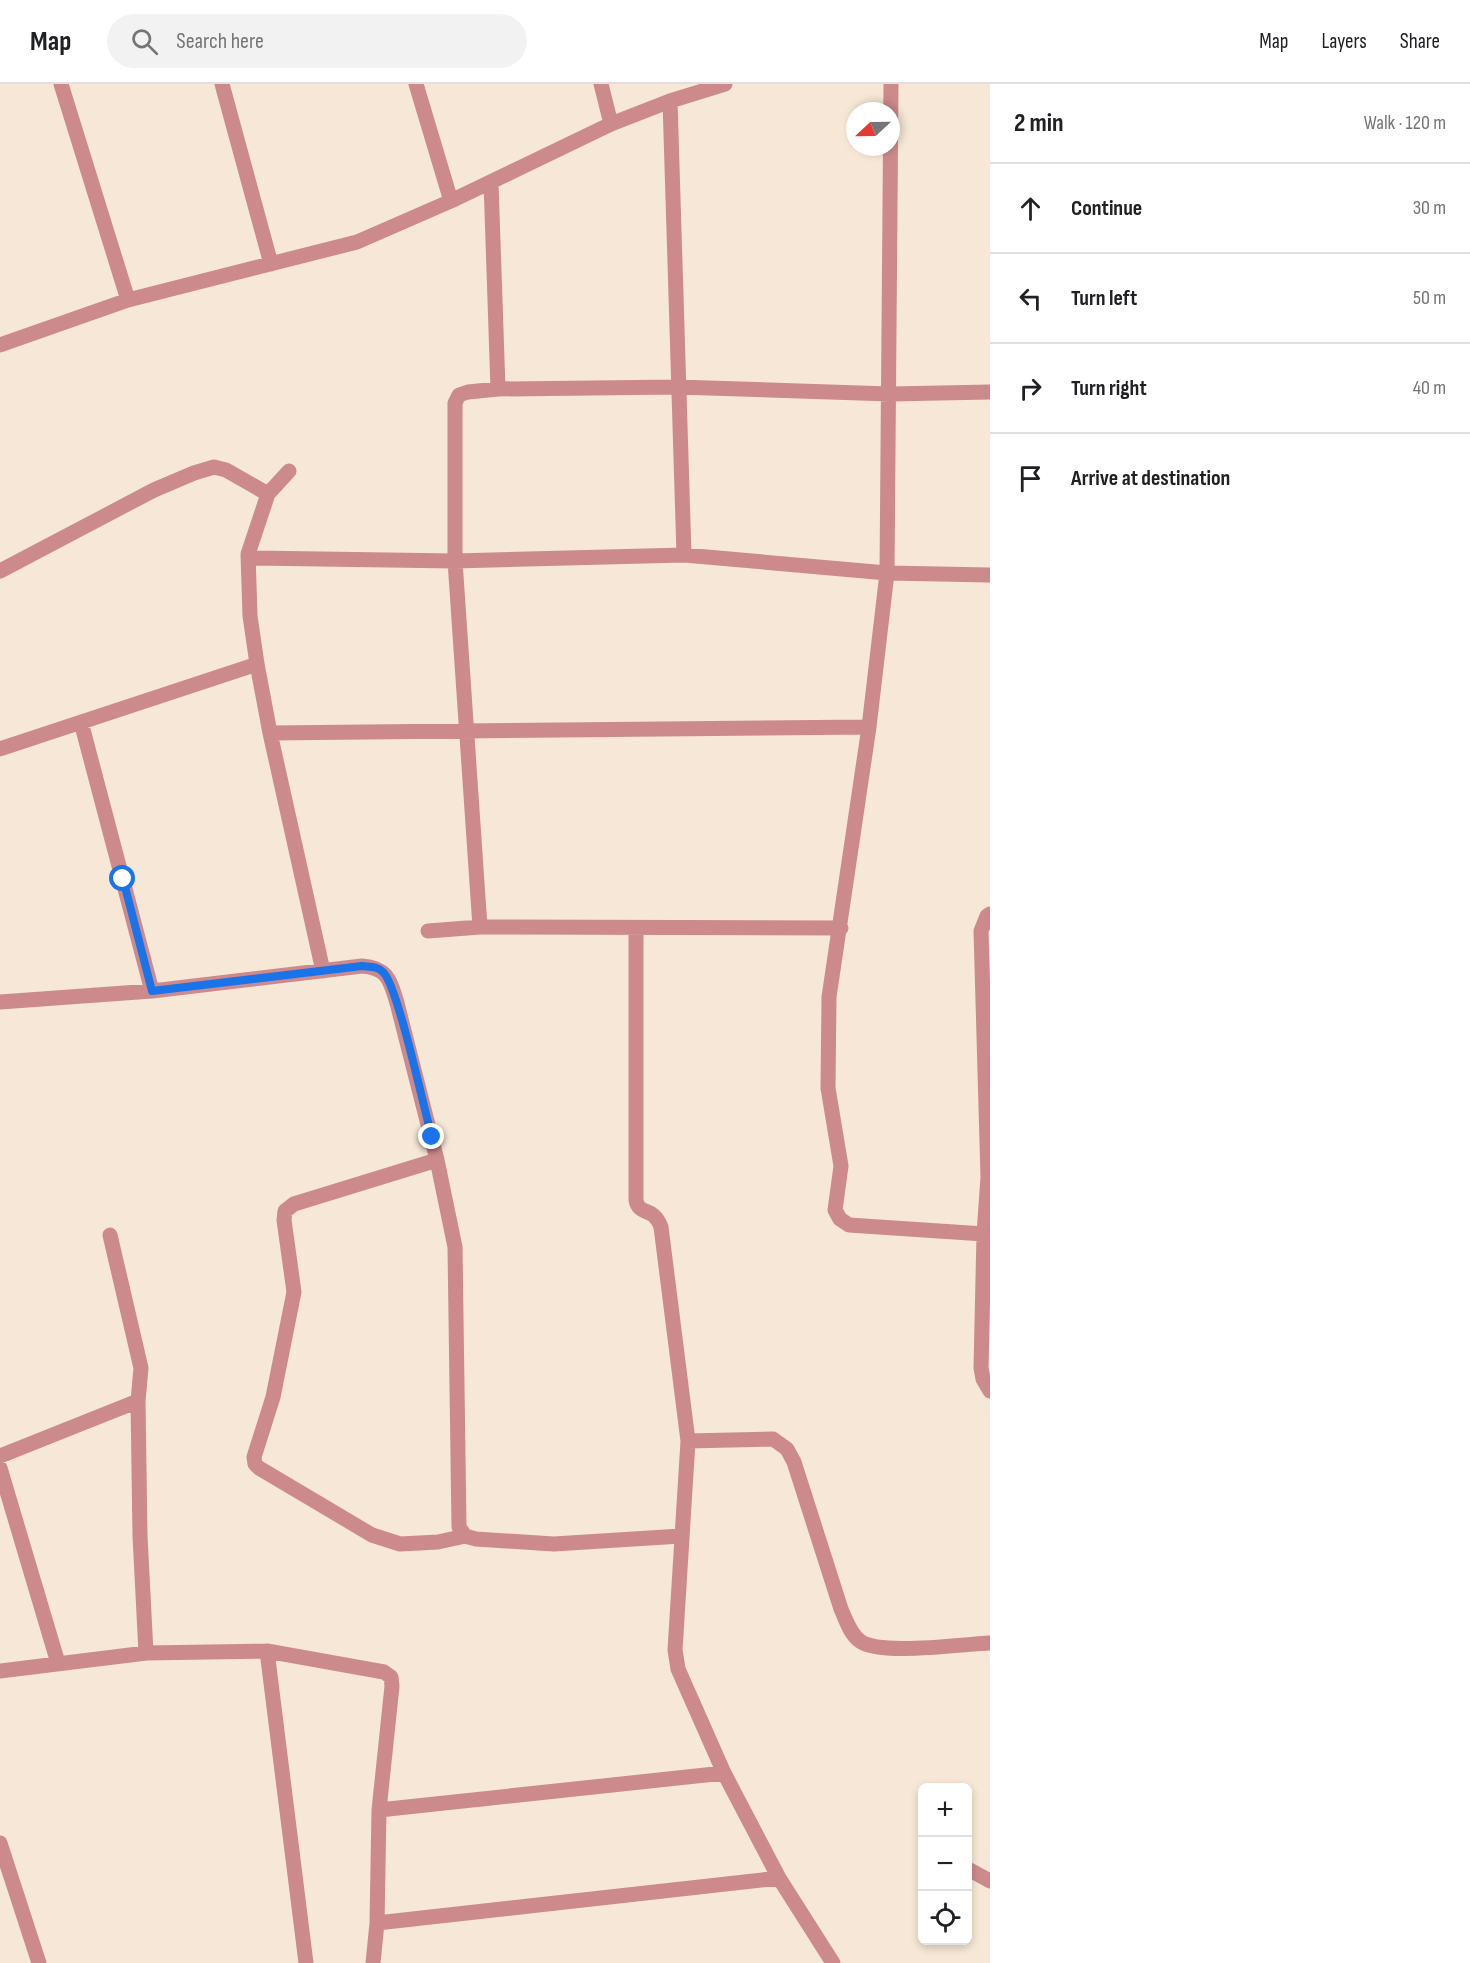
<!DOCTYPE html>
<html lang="en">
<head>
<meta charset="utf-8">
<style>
	:root { --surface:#fff; --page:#f2f2f2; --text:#202124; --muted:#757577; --line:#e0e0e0 }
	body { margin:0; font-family:"Sofia Sans Condensed",sans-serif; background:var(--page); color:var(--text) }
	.controls { position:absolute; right:18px; bottom:18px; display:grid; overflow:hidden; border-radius:9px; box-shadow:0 3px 9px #0003 }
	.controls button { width:54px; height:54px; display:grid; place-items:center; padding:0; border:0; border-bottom:2px solid var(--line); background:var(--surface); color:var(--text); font:30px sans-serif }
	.compass { position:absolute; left:846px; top:18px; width:54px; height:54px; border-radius:50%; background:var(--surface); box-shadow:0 3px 9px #0003; rotate:248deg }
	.stop { position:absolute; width:18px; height:18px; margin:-14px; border:4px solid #1a73e8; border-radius:50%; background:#fff }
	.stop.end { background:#1a73e8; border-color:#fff; box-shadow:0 2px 6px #0008 }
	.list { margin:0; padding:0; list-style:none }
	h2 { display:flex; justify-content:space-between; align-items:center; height:78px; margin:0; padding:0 24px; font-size:26px }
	h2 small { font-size:20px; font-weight:400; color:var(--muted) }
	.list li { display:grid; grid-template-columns:39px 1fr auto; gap:18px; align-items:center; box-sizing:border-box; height:90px; padding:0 24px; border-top:2px solid var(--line) }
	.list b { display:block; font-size:22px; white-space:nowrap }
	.list em { font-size:20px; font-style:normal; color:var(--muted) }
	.icon { flex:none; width:33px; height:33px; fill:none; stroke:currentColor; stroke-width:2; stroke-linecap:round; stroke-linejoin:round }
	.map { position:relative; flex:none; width:990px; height:1879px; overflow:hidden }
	header { display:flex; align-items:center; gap:36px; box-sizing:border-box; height:84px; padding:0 30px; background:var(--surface); border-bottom:2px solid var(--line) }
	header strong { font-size:28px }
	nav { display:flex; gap:33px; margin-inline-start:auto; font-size:21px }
	.search { width:420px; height:54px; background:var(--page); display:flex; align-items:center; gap:15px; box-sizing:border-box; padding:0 21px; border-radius:33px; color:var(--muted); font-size:22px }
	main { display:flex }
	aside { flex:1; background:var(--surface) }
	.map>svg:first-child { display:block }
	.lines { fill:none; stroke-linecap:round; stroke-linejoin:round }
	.street { stroke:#cd8a8d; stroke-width:15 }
	.route { stroke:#1a73e8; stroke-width:8 }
</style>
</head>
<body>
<header>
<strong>Map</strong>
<div class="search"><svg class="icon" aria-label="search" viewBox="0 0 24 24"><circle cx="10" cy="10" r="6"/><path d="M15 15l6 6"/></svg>Search here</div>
<nav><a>Map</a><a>Layers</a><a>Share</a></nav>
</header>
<main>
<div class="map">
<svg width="990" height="1879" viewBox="0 0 990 1879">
	<rect width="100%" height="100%" fill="#f6e7d6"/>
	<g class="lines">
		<!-- street -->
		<path class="street" d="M61,0l67,216
			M222,0l49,180
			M416,0l35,117
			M601,0l10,40
			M891,0l-4,489 -18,154 -40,270 -1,91 13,78 -6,44 5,9 9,6 135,9 -3,134 2,11 7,12
			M670,17l14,454
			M491,98l7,207
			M0,261l128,-45 229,-58 94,-41 160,-77 59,-23 55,-17
			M289,387l-21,23 -20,60 2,62 7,48 13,69 53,238
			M253,474l202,3 229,-6 203,18 103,2
			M0,487l154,-81 40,-17 20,-6 12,3 42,24
			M81,638l71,269
			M270,649l599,-6
			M0,665l257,-85
			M480,843l-25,-366v-158l4,-8 9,-3 30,-3 179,-2 213,7 100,-2
			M636,845v271c3,17 17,5 25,27l27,214 -13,209 3,19 46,104 55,105 54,85
			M428,847l52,-4 361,1
			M0,918l152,-11 210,-25c26,2 28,14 35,37l40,157 18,87 4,280 6,9 11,3 78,5 127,-8
			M437,1076l-143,44 -9,7 -1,9 10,72 -21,105 -19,60 1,7 4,4 113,67 28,9 38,-2 27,-6
			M984,1150l4,-57 -7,-246 6,-15 3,-2
			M110,1151l31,133 -3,33 2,135 6,117
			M688,1357l85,-2 14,10 7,13 47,147c5,11 9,25 19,32 19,15 103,3 130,2
			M0,1372l138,-55
			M0,1384l58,195
			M267,1567l39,312
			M0,1587l146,-18 121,-2 117,21 7,5 1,9 -13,124 -2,113 -4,40
			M379,1726l345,-37
			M0,1759l39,120
			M968,1785l22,12
			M377,1839l402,-45"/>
	</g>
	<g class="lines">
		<!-- route -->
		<path class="route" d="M123,795l29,112 210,-25c8,1 15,0 21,6 15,14 41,138 49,165"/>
	</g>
</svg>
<div class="controls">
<button>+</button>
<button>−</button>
<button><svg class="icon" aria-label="locate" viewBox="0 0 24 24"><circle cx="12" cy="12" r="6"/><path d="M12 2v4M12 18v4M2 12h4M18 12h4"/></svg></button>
</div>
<svg class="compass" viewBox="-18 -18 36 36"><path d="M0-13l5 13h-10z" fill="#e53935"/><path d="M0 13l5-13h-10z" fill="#757577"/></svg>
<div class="stop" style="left:123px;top:795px"></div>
<div class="stop end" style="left:432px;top:1053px"></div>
</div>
<aside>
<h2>2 min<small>Walk · 120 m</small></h2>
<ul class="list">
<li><svg class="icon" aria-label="ahead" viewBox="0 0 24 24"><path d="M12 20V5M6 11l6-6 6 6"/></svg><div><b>Continue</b></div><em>30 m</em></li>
<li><svg class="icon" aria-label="left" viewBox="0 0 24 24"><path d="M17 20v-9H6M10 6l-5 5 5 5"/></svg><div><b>Turn left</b></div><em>50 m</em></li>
<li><svg class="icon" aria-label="right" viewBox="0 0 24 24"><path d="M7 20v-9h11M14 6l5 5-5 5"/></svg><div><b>Turn right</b></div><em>40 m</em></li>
<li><svg class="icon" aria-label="arrive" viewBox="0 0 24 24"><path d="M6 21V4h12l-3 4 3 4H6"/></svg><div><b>Arrive at destination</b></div></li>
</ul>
</aside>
</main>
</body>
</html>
